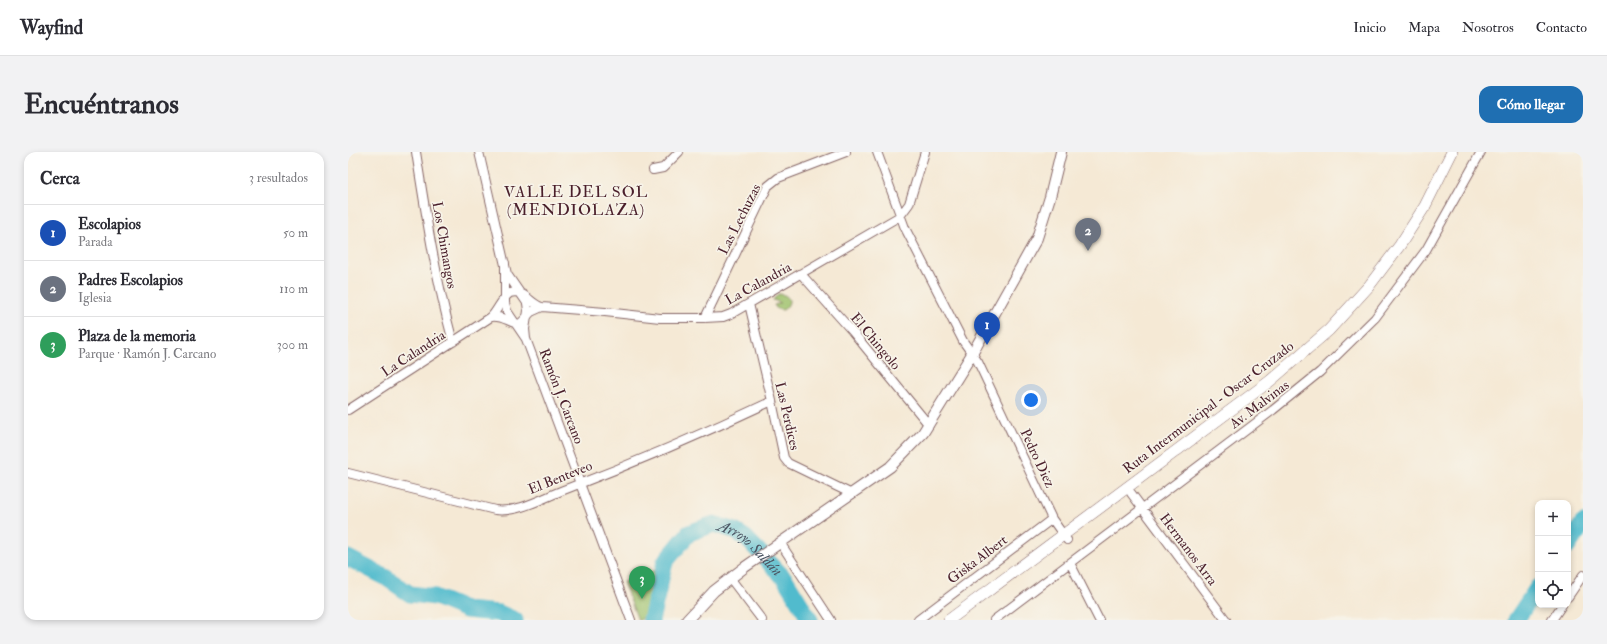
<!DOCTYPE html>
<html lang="es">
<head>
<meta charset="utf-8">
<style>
	:root { --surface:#fff; --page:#f2f2f3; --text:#2b2b33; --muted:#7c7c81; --line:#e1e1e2; --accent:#1f6fb2 }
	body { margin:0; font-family:"IM FELL Double Pica",serif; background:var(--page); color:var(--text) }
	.controls { position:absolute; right:12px; bottom:12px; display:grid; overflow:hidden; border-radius:8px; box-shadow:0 2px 6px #0003 }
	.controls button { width:36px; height:36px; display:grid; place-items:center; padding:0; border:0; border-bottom:1px solid var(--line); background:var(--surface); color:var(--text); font:20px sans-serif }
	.you { position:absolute; left:683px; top:248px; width:14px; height:14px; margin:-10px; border:3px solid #fff; border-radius:50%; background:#1a73e8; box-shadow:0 0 0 6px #1a73e833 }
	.badge { display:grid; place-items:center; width:26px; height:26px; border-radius:50%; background:var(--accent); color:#fff; font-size:13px; font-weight:700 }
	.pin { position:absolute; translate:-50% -33px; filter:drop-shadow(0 1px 2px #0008) }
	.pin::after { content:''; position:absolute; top:21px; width:14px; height:12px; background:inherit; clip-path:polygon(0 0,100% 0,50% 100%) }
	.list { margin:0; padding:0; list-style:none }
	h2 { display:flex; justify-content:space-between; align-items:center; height:52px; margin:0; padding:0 16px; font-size:17px }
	h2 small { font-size:13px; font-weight:400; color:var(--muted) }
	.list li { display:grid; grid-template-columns:26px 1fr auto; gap:12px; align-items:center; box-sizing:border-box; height:56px; padding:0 16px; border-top:1px solid var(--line) }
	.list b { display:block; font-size:15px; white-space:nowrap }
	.list p { margin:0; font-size:13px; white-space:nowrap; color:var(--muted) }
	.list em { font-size:13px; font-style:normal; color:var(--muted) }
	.icon { flex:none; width:22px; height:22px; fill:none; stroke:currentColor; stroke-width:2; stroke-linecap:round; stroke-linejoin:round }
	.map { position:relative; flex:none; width:1235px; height:468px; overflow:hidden; border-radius:12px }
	header { display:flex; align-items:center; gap:24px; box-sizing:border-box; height:56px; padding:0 20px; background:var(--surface); border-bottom:1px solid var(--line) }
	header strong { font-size:19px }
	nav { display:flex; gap:22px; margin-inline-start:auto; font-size:14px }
	.intro { display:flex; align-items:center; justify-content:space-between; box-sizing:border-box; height:96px; padding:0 24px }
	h1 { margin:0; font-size:28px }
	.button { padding:10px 18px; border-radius:12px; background:var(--accent); color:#fff; font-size:14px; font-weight:700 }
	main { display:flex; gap:24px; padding:0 24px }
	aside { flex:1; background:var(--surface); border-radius:12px; box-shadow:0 2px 6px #0003 }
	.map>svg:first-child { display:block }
	.green { fill:#9dc16b; stroke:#74704b }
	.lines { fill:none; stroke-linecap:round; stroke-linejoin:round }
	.river { stroke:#51bbcd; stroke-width:17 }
	.minor-casing { stroke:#866666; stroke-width:10 }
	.tertiary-casing { stroke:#866666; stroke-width:12 }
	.secondary-casing { stroke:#866666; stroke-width:12 }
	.minor { stroke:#fff; stroke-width:8 }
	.tertiary { stroke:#fff; stroke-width:10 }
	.secondary { stroke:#fff; stroke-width:11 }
	.labels { text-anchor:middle; stroke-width:3.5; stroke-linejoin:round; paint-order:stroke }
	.street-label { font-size:14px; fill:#4a1f2b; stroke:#f7f3e8 }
	.water-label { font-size:15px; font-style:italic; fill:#4c5664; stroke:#f7f3e8 }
	.quarter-label { font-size:16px; letter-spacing:1px; fill:#4a1f2b; stroke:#f7f3e8 }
</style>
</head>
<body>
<header>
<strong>Wayfind</strong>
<nav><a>Inicio</a><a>Mapa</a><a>Nosotros</a><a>Contacto</a></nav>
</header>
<div class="intro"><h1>Encuéntranos</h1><a class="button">Cómo llegar</a></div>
<main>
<aside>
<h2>Cerca<small>3 resultados</small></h2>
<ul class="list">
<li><span class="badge" style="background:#1a4fb4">1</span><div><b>Escolapios</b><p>Parada</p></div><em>50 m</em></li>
<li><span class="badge" style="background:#6b7280">2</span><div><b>Padres Escolapios</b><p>Iglesia</p></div><em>110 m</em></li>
<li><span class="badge" style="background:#2e9e5b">3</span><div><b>Plaza de la memoria</b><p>Parque · Ramón J. Carcano</p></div><em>300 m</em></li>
</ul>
</aside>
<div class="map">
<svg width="1235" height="468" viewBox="0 0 1235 468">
	<rect width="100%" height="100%" fill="#f7f3e8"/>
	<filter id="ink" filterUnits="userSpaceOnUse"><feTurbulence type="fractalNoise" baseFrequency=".025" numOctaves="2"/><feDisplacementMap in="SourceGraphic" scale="8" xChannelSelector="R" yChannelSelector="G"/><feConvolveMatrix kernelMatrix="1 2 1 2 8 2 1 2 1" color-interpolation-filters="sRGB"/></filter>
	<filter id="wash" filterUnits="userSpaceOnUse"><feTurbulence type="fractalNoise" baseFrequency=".012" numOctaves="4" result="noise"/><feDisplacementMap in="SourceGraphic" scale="16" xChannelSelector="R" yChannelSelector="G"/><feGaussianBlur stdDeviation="0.9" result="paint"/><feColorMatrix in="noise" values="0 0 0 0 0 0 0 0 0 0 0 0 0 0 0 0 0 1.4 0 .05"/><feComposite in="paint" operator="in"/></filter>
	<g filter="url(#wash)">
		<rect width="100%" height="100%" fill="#f5e9d5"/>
		<!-- green -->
		<path class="green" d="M430,142c12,0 15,9 5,16l-6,-1 -3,-4 7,-2 -8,-3z
			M313,416l-9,44 -12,8h-2l-15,-38z"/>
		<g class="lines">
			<!-- river -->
			<g class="river">
				<path d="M1220,394l15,-23"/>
				<path d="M0,406l37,19 25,17 25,3 31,13 33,3 16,7"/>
				<path id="s1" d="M303,468l14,-58 24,-29 25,-9 19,6 13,8 39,41 25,41"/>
				<path d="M1168,468l22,-33"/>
			</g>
		</g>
	</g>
	<g filter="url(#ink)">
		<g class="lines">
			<!-- minor casing -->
			<g class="minor-casing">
				<path id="minor" d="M68,0c10,64 20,128 37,190
					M131,0l28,122 20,29 1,8 -3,18 1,10 -19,-28 -2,-8v-40
					M529,0l28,76 58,113 15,21 74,157 15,21
					M305,18l10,-2 16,-16
					M453,122l51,57 77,94
					M401,152l23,97 12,57 4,5 64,31
					M194,155l63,5 55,6h45l18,-1 8,-3 169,-98 9,-12 16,-52
					M357,166l63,-132 10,-8 68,-26
					M178,187l105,281
					M0,258l143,-93c7,-7 10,-18 19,-24 15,-4 20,11 32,14l-11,5 -10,11 -4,1c-10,-3 -16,-9 -26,-7
					M0,321l147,37c22,3 46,-11 66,-19 71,-27 142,-57 211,-90
					M783,341l95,127
					M433,392l50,76
					M722,411l29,57
					M382,426l32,42
					M1220,445l15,-22
					M570,468l134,-101
					M646,468l279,-210 47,-38 55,-54 51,-68 55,-98
					M1204,468l10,-15"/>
			</g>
			<!-- tertiary casing -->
			<g class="tertiary-casing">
				<path id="tertiary" d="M339,468l27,-29 31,-24 145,-100 33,-34 49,-79 65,-116 13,-41 11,-45"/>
			</g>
			<!-- secondary casing -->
			<g class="secondary-casing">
				<path id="secondary" d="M601,468l321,-239 59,-51 40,-44 31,-41 25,-39 27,-54"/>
			</g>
			<!-- minor -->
			<use href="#minor" class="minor"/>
			<!-- tertiary -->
			<use href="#tertiary" class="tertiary"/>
			<!-- secondary -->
			<use href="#secondary" class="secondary"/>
		</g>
	</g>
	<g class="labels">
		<!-- street labels -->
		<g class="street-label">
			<text transform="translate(391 67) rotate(-63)" y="5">Las Lechuzas</text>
			<text transform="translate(97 93) rotate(80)" y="5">Los Chimangos</text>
			<text transform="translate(410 131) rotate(-29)" y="5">La Calandria</text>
			<text transform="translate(528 189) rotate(50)" y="5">El Chingolo</text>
			<text transform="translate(65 201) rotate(-33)" y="5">La Calandria</text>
			<text transform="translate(214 244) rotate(69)" y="5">Ramón J. Carcano</text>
			<text transform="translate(911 252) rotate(-37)" y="5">Av. Malvinas</text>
			<text transform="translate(860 255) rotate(-37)" y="5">Ruta Intermunicipal - Oscar Cruzado</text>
			<text transform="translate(440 264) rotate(77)" y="5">Las Perdices</text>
			<text transform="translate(690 306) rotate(65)" y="5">Pedro Diez</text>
			<text transform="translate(212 325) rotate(-22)" y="5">El Benteveo</text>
			<text transform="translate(841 397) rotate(53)" y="5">Hermanos Arra</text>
			<text transform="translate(629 407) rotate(-37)" y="5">Giska Albert</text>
		</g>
		<!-- water labels -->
		<g class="water-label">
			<text dy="5" stroke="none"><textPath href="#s1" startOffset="168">Arroyo Saldán</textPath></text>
		</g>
		<!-- quarter labels -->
		<g class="quarter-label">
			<text x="228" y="45">VALLE DEL SOL<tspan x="228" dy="18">(MENDIOLAZA)</tspan></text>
		</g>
	</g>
</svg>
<div class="controls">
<button>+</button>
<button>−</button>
<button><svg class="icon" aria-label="locate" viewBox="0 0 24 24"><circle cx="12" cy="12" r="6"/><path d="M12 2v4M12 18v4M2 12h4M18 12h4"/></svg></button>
</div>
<div class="you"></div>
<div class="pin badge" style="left:639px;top:193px;background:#1a4fb4">1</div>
<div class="pin badge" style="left:740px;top:99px;background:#6b7280">2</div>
<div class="pin badge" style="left:294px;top:447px;background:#2e9e5b">3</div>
</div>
</main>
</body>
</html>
